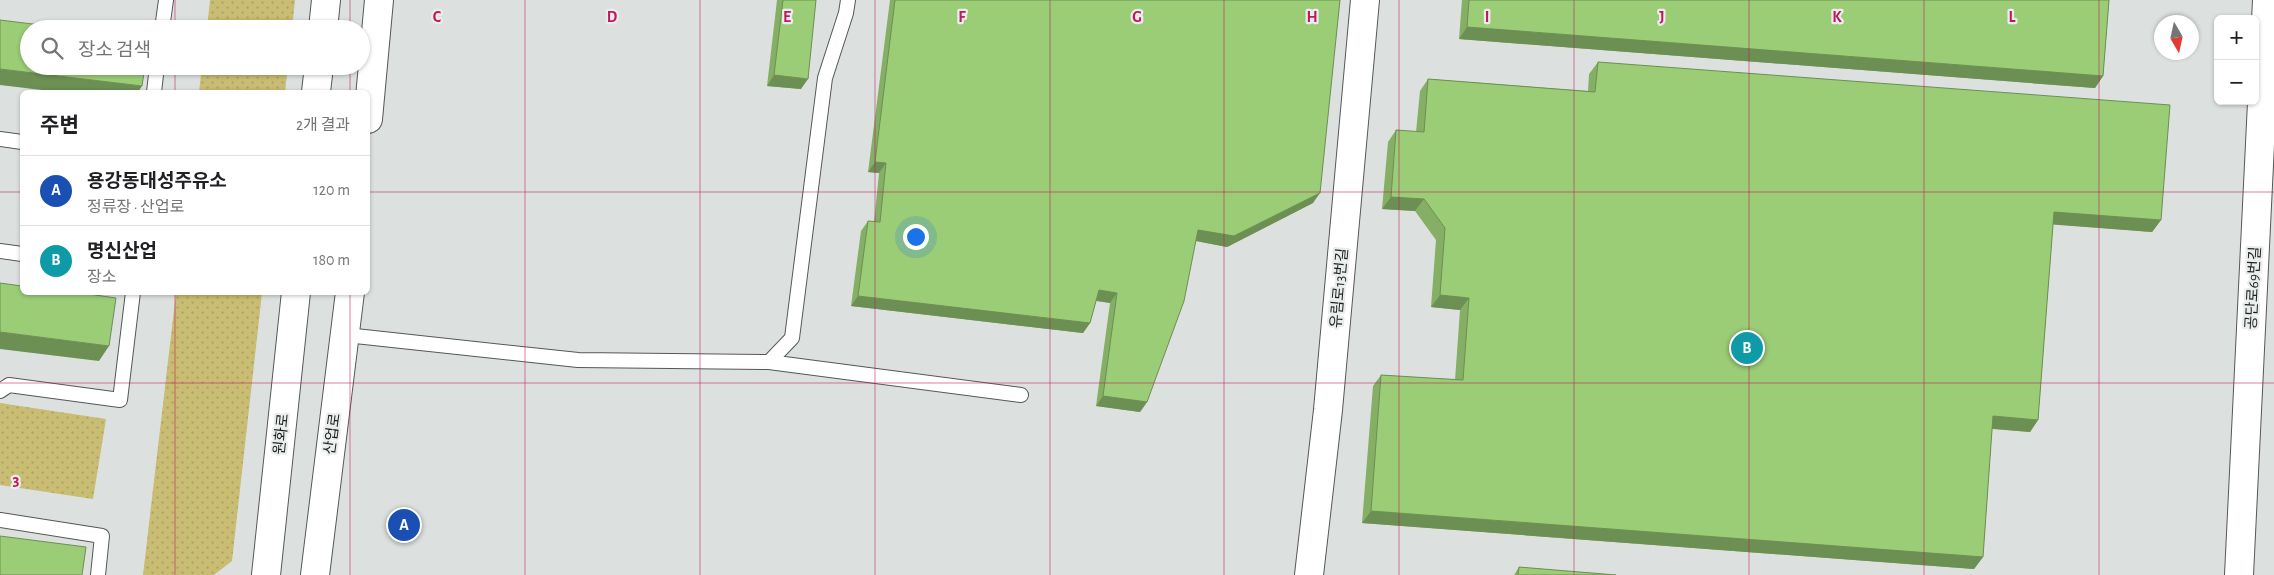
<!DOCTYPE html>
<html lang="ko">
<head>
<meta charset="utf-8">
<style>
	:root { --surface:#fff; --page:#f2f2f2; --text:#202124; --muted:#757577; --line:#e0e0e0; --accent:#be346b }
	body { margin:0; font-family:"Alegreya Sans","Noto Sans KR",sans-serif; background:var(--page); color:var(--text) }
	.controls { position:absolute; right:15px; top:15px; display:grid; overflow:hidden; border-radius:8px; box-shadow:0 1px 4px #0004 }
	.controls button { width:45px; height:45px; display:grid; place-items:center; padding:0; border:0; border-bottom:1px solid var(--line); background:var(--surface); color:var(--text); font:25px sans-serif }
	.compass { position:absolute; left:2154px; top:15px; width:45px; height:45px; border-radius:50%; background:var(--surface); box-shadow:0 1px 4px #0004; rotate:171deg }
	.you { position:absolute; left:915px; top:236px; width:18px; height:18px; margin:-12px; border:4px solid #fff; border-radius:50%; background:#1a73e8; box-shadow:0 0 0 8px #1a73e833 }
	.badge { display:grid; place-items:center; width:32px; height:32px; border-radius:50%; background:var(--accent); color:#fff; font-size:16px; font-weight:700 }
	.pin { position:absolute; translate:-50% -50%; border:2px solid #fff; box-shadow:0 1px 5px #0006 }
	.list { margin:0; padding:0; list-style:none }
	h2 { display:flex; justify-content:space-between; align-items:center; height:65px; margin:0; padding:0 20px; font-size:21px }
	h2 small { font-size:16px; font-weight:400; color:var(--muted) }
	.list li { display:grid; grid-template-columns:32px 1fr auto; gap:15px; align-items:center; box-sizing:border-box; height:70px; padding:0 20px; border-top:1px solid var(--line) }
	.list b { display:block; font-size:19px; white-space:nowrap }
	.list p { margin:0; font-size:16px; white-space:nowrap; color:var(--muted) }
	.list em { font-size:16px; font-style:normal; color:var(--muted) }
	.icon { flex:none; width:28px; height:28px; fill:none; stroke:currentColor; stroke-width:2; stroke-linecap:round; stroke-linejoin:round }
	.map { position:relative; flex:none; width:2274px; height:575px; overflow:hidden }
	.search { position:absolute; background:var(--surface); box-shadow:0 1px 4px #0004; left:20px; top:20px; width:350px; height:55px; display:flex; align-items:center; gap:12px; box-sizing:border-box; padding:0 18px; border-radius:28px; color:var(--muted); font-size:19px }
	.panel { position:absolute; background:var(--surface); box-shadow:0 1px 4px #0004; left:20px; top:90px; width:350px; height:205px; border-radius:8px }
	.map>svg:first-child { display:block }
	.grass { fill:url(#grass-dots) }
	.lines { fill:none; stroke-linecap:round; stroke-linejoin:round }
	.service-casing { stroke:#545856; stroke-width:16 }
	.minor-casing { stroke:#545856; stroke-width:30 }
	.tertiary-casing { stroke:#545856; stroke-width:30 }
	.service { stroke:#fff; stroke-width:14 }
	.minor { stroke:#fff; stroke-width:28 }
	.tertiary { stroke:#fff; stroke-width:28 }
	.wall { fill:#85af65 }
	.shaded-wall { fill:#6c8f53 }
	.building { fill:#9bcc76; stroke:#6c8f53 }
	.grid { fill:none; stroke:#c2185b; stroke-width:1; stroke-opacity:0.55 }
	.labels { text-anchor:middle; stroke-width:4.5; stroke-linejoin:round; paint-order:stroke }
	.street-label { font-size:15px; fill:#1e201f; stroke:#e9eeec }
	.grid-label { font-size:16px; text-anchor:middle; font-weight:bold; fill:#c2185b; stroke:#e9eeec; stroke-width:4.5; stroke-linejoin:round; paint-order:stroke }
</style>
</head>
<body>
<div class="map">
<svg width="2274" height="575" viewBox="0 0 2274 575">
	<defs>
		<pattern id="grass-dots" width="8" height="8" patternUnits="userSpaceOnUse" patternTransform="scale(1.25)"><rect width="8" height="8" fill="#c9bc73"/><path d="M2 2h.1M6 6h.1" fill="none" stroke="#aca163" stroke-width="1.8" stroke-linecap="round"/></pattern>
	</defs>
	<rect width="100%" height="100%" fill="#dce1df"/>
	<!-- grass -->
	<path class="grass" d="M210,0h85l-3,29h-85z
		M202,66h86l-3,26h-86z
		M176,293h86l-30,268 -18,14h-71z
		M0,403l106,16 -13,80 -93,-14z"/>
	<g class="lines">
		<!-- service casing -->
		<g class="service-casing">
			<path id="service" d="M162,29l4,-29
				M154,92l3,-26
				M0,139l22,3
				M0,251l22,3
				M346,335l232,25 191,2 23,-24 33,-260 21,-65 2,-13
				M769,362l252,33
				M0,391l9,-6 111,15 13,-108
				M0,520l102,16 -4,39"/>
		</g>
		<!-- minor casing -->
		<g class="minor-casing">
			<path id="minor" d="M1309,575l19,-165 37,-410
				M2239,575l28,-575"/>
		</g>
		<!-- tertiary casing -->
		<g class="tertiary-casing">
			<path id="tertiary" d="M323,29l3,-29
				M316,92l3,-26
				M368,119l11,-119
				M266,575l30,-283
				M315,575l35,-283"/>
		</g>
		<!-- service -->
		<use href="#service" class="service"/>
		<!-- minor -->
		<use href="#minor" class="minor"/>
		<!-- tertiary -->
		<use href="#tertiary" class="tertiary"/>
	</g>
	<!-- wall -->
	<path class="wall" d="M777,0h39l-15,89 -34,-3z
		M890,0h450l-27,203 -86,44 -31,-6 -49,161 -7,10 -44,-6 14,-103 -14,-2 -6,22 -7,10 -232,-27 10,-75 7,-10 6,1 5,-49 -11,-1z
		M1462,0h647l-6,76 -8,12 -636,-49z
		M1598,62l563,158 -9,12 -99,-8 -15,196 -8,12 -38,-3 -9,128 -9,12 -612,-46 11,-137 8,-11 74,5 5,-70 -29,-3 5,-67 -21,-29 -33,-2 6,-67 8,-12 20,2 4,-41 8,-12 160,12 1,-17z
		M1519,567l97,8h-102z"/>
	<!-- shaded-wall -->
	<path class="shaded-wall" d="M1467,27l636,49 -8,12 -636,-49z
		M0,69l142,17 -4,6h-79l-59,-7z
		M774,75l34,4 -7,10 -34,-3z
		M875,162l11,1 -7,10 -11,-1z
		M1320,193l-7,10 -86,44 -36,-7 7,-10z
		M1391,197l33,2 -9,12 -33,-2z
		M2054,212l107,8 -9,12 -106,-8z
		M1099,290l18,3 -7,10 -18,-3z
		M1440,295l29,3 -9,12 -29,-3z
		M858,296l232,27 -7,10 -232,-27z
		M0,332l109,14 -10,15 -99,-12z
		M1103,396l44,6 -7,10 -44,-6z
		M1993,416l45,4 -8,12 -45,-4z
		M1371,511l612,46 -9,12 -612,-46z"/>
	<!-- building -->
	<path class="building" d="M783,0h33l-8,79 -34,-4z
		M895,0h445l-20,193 -86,43 -36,-6 -14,71 -37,101 -44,-6 14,-103 -18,-3 -9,33 -232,-27 10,-75 12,1 6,-59 -11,-1z
		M1469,0h640l-6,76 -636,-49z
		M0,20l73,9h-44v37h116l-3,20 -142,-17z
		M1598,62l572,43 -9,115 -107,-8 -16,208 -45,-4 -10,141 -612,-46 10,-136 82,5 6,-82 -29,-3 5,-67 -21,-29 -33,-2 5,-67 28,2 4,-53 167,13z
		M0,283l22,3v6h52l42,6 -7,48 -109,-14z
		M0,536l86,11 -4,28h-82z
		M1519,567l97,8h-98z"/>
	<!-- grid -->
	<path class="grid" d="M175,0v29M350,0v29M525,0v575M700,0v575M875,0v575M1050,0v575M1224,0v575M1399,0v575M1574,0v575M1749,0v575M1924,0v575M2099,0v575M175,66v26M350,66v26M0,192h22M368,192h1906M175,292v283M350,292v283M0,383h2274"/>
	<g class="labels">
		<!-- street labels -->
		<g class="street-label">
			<text transform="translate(1339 288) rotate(-85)" y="5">유림로13번길</text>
			<text transform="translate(2253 288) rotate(-87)" y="5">공단로69번길</text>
			<text transform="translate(281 434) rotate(-84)" y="5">원화로</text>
			<text transform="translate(332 434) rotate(-82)" y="5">산업로</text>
		</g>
	</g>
	<g class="grid-label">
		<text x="437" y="22">C</text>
		<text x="612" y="22">D</text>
		<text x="787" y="22">E</text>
		<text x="962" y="22">F</text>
		<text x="1137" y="22">G</text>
		<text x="1312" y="22">H</text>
		<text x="1487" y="22">I</text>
		<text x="1662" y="22">J</text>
		<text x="1837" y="22">K</text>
		<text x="2012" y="22">L</text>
		<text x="16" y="485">3</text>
	</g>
</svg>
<div class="controls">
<button>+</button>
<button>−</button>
</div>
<svg class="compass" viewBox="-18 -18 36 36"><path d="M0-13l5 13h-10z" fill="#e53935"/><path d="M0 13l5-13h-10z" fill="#757577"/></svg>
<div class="you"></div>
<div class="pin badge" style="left:404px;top:525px;background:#1a4fb4">A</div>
<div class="pin badge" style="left:1747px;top:348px;background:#0f9aa8">B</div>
<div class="search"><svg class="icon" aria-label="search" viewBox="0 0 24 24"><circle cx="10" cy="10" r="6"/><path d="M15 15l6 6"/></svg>장소 검색</div>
<section class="panel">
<h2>주변<small>2개 결과</small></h2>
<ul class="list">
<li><span class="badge" style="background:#1a4fb4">A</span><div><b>용강동대성주유소</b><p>정류장 · 산업로</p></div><em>120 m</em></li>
<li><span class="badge" style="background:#0f9aa8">B</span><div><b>명신산업</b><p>장소</p></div><em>180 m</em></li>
</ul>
</section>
</div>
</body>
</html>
